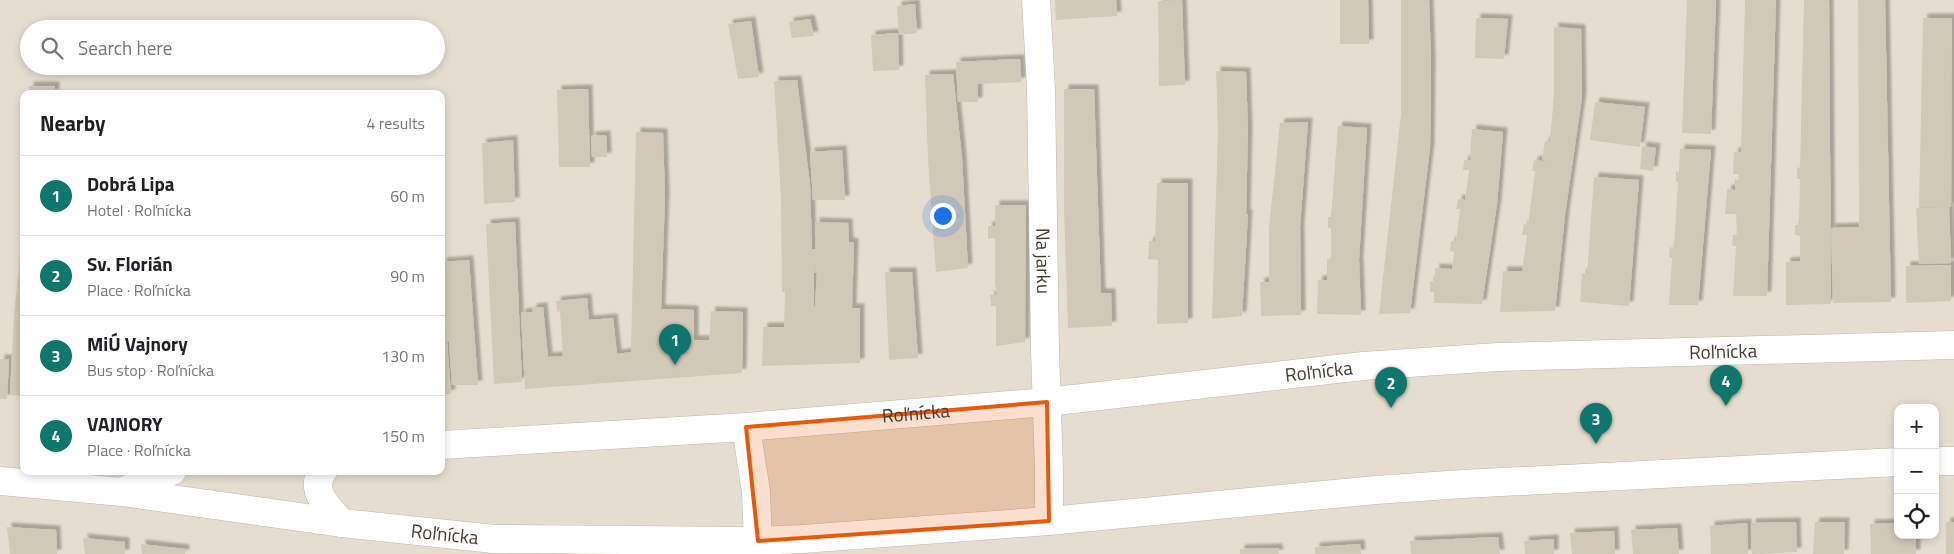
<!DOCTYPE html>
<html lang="en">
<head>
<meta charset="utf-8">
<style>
	:root { --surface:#fff; --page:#f6f6f6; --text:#202124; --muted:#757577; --line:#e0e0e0; --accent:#0f766e }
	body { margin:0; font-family:"Titillium Web",sans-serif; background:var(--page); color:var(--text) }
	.controls { position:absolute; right:15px; bottom:15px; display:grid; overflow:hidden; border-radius:10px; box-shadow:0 2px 8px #0003 }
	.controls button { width:45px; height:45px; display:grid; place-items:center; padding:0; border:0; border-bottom:1px solid var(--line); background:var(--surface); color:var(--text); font:25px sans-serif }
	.you { position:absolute; left:942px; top:215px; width:18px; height:18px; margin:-12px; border:4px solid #fff; border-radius:50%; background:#1a73e8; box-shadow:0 0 0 8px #1a73e833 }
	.badge { display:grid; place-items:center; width:32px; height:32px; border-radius:50%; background:var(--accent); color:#fff; font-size:16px; font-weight:700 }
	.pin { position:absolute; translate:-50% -41px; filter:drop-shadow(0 1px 2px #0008) }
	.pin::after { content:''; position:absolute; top:26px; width:18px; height:15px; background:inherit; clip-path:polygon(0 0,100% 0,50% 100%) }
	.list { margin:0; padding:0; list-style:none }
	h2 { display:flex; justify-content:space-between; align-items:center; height:65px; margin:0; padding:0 20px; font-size:21px }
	h2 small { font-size:16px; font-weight:400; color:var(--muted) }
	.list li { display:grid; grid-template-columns:32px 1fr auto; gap:15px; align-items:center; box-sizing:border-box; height:80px; padding:0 20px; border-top:1px solid var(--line) }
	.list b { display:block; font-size:19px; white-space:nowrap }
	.list p { margin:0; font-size:16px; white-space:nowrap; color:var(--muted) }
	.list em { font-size:16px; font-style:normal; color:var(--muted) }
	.icon { flex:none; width:28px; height:28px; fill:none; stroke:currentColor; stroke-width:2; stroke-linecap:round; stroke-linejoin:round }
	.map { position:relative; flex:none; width:1954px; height:554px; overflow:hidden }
	.search { position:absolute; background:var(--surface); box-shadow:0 2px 8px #0003; left:20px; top:20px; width:425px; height:55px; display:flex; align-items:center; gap:12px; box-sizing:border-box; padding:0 18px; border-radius:28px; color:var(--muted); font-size:19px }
	.panel { position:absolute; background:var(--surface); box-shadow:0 2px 8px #0003; left:20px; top:90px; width:425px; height:385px; border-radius:10px }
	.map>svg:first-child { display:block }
	.residential { fill:#e5ded0; fill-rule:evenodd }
	.building { fill:#d2c8b8; fill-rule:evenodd; filter:url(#shadow) }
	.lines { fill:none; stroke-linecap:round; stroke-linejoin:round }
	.minor-casing { stroke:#bfb7a8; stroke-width:29 }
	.minor { stroke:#fff; stroke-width:28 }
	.marked { fill:#e8590c; fill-opacity:0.2; stroke:#e8590c; stroke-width:4; stroke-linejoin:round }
	.labels { text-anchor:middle; stroke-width:4; stroke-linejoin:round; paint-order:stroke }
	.street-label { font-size:19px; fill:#423c33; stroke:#fff }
</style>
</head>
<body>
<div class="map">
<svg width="1954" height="554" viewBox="0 0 1954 554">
	<defs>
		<filter id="shadow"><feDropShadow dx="4.5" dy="-4.5" stdDeviation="1" flood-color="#0004"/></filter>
	</defs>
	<rect width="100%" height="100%" fill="#f1ece2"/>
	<!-- residential -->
	<path class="residential" d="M0,0h1954v554h-1954zM29,29h407v37h-407zM24,94h417v377h-417zM1898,408h37v127h-37z"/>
	<!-- building -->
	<path class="building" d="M1055,0h61l1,16 -61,4z
		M1182,0l3,85 -26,1 -1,-85z
		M1340,0h28l1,44h-29z
		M1401,0h28l2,62 -1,86 -20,165 -31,1 22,-200z
		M1687,0h29l-5,134 -29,-1z
		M1745,0h31l-9,296h-34l3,-50h-4l1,-11h4l-1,-21h-11l2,-25 8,1v-11l4,1v-6h-6l1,-22h7z
		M1804,0h25l2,304 -45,1v-43l14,-1v-25l-5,-1v-10h4l1,-46h-3v-12l3,1z
		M1858,0h27l6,302 -58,1 -2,-75 28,-1z
		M915,4l2,29 -18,2 -2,-29z
		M1476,18l32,1 -4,40 -29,-1z
		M1923,18h29l-1,189h-2l2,56 -32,1 -3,-56 30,-1h-27z
		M810,19l4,17 -22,2 -3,-16z
		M751,21l8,56 -21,2 -10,-55z
		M1554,27l27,2 1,68 -17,118 -10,96 -55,1 3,-41h19l5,-36h-5l2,-11 4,1 7,-54h-3l2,-11 18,2 -10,-2 3,-19h5l4,-47z
		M898,33l1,37 -26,1 -2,-36z
		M1020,59l1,23 -43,2v18h-20l-2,-40z
		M1216,71l30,1 2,59 -2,83h2l-6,102 -30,3 6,-188z
		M953,74l9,84 6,110 -32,4 -8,-112 -3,-85z
		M797,80l13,105 2,64h3l1,-9 -1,-18 33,1 1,19 5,1 -2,65h8v55l-98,3 1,-39h21l1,-35h-3l-1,-93 -7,-118zM814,259l1,14 2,-1 -2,34h-1z
		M29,86h26v8h-26z
		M588,89l2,78h-31l-2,-77z
		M1064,89h30l7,204h10l1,33 -44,2 -4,-119z
		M1595,102l50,5 -5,40 -50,-7z
		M1308,122l-8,105 1,88 -40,1 -1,-34h9v-54l11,-105z
		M1338,126l29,2 -8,132 2,55 -44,-1 1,-34h9v-21h4v-31h-3v-11h3z
		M1472,129l31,3 -6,72 -15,100 -48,-1v-11h-4v-11l5,1v-14l17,1 2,-17 -4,-1 1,-10h5l4,-32h-4l2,-10 7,1 4,-30h-6l1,-10h11l-5,-1z
		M636,132l27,1 2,64 -4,112 33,1v30h15l2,-29 32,1 -1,61 -217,16 -4,-76 11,-1v-4l11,-1 5,50 15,-1 -3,-45 -3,1 -1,-11 31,-3 2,22 24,-2 4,36 14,-2z
		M606,135l1,22h-15l-1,-21z
		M513,140l2,62 -31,2 -2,-61z
		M1642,146l14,2 -3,23 -13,-2z
		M1680,149l31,1 -13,155h-29l3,-47 -3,-1 1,-10 3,1 1,-3 4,-63h-2v-11l3,1z
		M842,150l3,50h-32l-3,-48z
		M1594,177l45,3 -10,126 -49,-4 2,-29 5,1z
		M1157,183h31v140l-31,1 1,-64 -10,-1 1,-18h6z
		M995,205h31l-1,137 -29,4v-40h-5l-1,-11h7l-1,-8h-1v-49l-7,1v-13h7z
		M515,222l7,160 -28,2 -8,-160z
		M22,237l2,159 -14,-1 4,-80z
		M469,260l9,125h-26l-3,-43h-2l4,52 -10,1v-96h2l4,39 -5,-76z
		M1951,265v36l-45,2v-37z
		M885,272h27l6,86 -29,2z
		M0,359h9l-2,40h-7z
		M1796,522l1,30 -45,2 -1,-31z
		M1815,522h30l-1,32h-31z
		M1946,522h8v32h-8z
		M1747,523l1,31h-37l-1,-28z
		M1898,523v12h18v19h-45l-1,-30z
		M7,527l49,3 1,24h-47z
		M1677,528l2,26h-46l-2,-24z
		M1614,531l1,23h-43l-2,-21z
		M1498,537l2,17h-89l-1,-13z
		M83,538l42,4v12h-40z
		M1554,539v15h-29l-1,-13z
		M141,544l44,5v5h-43z
		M1360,544l1,10h-46v-7z
		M1278,548l1,6h-39v-5z"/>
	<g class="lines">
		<!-- minor casing -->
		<g class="minor-casing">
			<g id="minor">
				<path id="s1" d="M1036,0l5,88 4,262 4,121v50"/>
				<path d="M746,427l10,65 2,49"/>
				<path id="s2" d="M441,445l305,-18 301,-25 316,-36 135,-9 456,-12"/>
				<path d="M1935,461h19"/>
				<path d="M323,471c-15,19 7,39 19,52"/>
				<path id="s3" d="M0,481l122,11 220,31 152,16 264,2 44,-2 247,-18 327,-31 87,-6 435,-22"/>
				<path d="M123,491l49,-20"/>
			</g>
		</g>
		<!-- minor -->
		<use href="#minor" class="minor"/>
	</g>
	<!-- marked area -->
	<path class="marked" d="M1047,402l2,119 -291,20 -12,-114z"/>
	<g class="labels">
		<!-- street labels -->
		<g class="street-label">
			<text dy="7" stroke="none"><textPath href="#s1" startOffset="261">Na jarku</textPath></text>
			<text dy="7" stroke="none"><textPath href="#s2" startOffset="1286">Roľnícka</textPath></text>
			<text dy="7" stroke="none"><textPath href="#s2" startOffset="881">Roľnícka</textPath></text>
			<text dy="7" stroke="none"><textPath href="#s2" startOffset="476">Roľnícka</textPath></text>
			<text dy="7" stroke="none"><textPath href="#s3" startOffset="448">Roľnícka</textPath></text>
		</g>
	</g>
</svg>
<div class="controls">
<button>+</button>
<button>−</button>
<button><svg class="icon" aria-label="locate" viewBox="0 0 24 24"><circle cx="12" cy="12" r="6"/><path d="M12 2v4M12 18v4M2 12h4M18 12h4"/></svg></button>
</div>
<div class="you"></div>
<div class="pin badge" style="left:675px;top:365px">1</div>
<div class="pin badge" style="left:1391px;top:408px">2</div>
<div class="pin badge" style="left:1596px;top:444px">3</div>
<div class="pin badge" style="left:1726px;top:406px">4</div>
<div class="search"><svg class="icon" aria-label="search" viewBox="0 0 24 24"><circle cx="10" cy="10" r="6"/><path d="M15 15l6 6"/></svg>Search here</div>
<section class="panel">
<h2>Nearby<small>4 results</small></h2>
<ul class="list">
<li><span class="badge">1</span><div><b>Dobrá Lipa</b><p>Hotel · Roľnícka</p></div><em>60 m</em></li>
<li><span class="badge">2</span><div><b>Sv. Florián</b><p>Place · Roľnícka</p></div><em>90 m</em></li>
<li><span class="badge">3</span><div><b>MiÚ Vajnory</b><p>Bus stop · Roľnícka</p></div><em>130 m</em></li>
<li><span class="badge">4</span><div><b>VAJNORY</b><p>Place · Roľnícka</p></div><em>150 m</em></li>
</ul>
</section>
</div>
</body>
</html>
